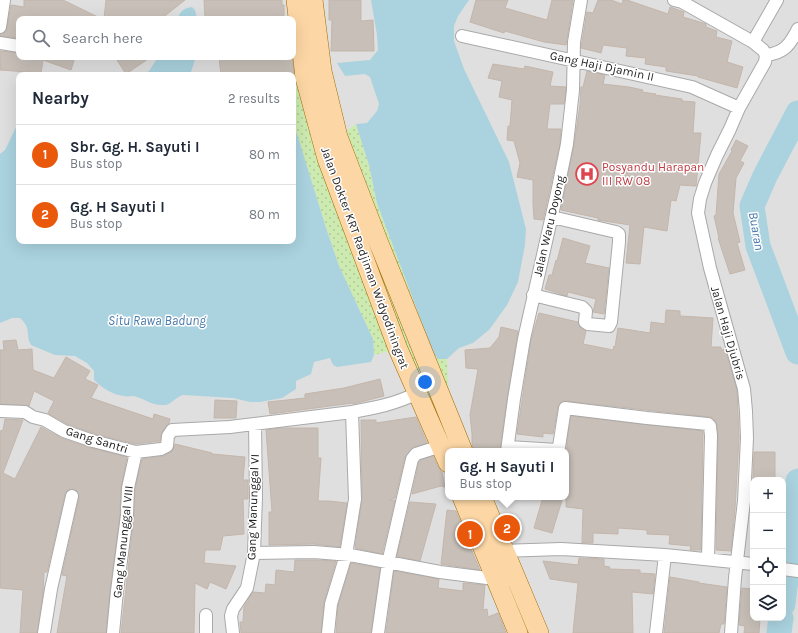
<!DOCTYPE html>
<html lang="en">
<head>
<meta charset="utf-8">
<style>
	:root { --surface:#fff; --page:#f2f2f3; --text:#1f2937; --muted:#747a83; --line:#e0e1e3; --accent:#ea580c }
	body { margin:0; font-family:Karla,sans-serif; background:var(--page); color:var(--text) }
	.controls { position:absolute; right:12px; bottom:12px; display:grid; overflow:hidden; border-radius:8px; box-shadow:0 4px 16px #0002 }
	.controls button { width:36px; height:36px; display:grid; place-items:center; padding:0; border:0; border-bottom:1px solid var(--line); background:var(--surface); color:var(--text); font:20px sans-serif }
	.you { position:absolute; left:425px; top:382px; width:14px; height:14px; margin:-10px; border:3px solid #fff; border-radius:50%; background:#1a73e8; box-shadow:0 0 0 6px #1a73e833 }
	.badge { display:grid; place-items:center; width:26px; height:26px; border-radius:50%; background:var(--accent); color:#fff; font-size:13px; font-weight:700 }
	.pin { position:absolute; translate:-50% -50%; border:2px solid #fff; box-shadow:0 1px 4px #0006 }
	.popup { position:absolute; left:445px; top:448px; width:124px; height:52px; box-sizing:border-box; display:grid; place-content:center; border-radius:8px; background:var(--surface); filter:drop-shadow(0 1px 3px #0005); font-size:13px; white-space:nowrap; color:var(--muted) }
	.popup b { font-size:15px; color:var(--text) }
	.popup::after { content:''; position:absolute; left:50%; top:100%; margin-left:-8px; border:8px solid transparent; border-top-color:var(--surface) }
	.list { margin:0; padding:0; list-style:none }
	h2 { display:flex; justify-content:space-between; align-items:center; height:52px; margin:0; padding:0 16px; font-size:17px }
	h2 small { font-size:13px; font-weight:400; color:var(--muted) }
	.list li { display:grid; grid-template-columns:26px 1fr auto; gap:12px; align-items:center; box-sizing:border-box; height:60px; padding:0 16px; border-top:1px solid var(--line) }
	.list b { display:block; font-size:15px; white-space:nowrap }
	.list p { margin:0; font-size:13px; white-space:nowrap; color:var(--muted) }
	.list em { font-size:13px; font-style:normal; color:var(--muted) }
	.icon { flex:none; width:22px; height:22px; fill:none; stroke:currentColor; stroke-width:2; stroke-linecap:round; stroke-linejoin:round }
	.map { position:relative; flex:none; width:798px; height:633px; overflow:hidden }
	.search { position:absolute; background:var(--surface); box-shadow:0 4px 16px #0002; left:16px; top:16px; width:280px; height:44px; display:flex; align-items:center; gap:10px; box-sizing:border-box; padding:0 14px; border-radius:8px; color:var(--muted); font-size:15px }
	.panel { position:absolute; background:var(--surface); box-shadow:0 4px 16px #0002; left:16px; top:72px; width:280px; height:172px; border-radius:8px }
	.map>svg:first-child { display:block }
	.residential { fill:#e0dfdf; fill-rule:evenodd }
	.grass { fill:url(#grass-dots) }
	.water { fill:#aad3df }
	.lines { fill:none; stroke-linecap:round; stroke-linejoin:round }
	.river { stroke:#aad3df; stroke-width:25 }
	.building { fill:#c7bfb8; stroke:#c4b6ab }
	.minor-casing { stroke:#a9a9a9; stroke-width:14 }
	.primary-casing { stroke:#a06b00; stroke-width:20 }
	.minor { stroke:#fff; stroke-width:12 }
	.primary { stroke:#fcd6a4; stroke-width:19 }
	.labels { text-anchor:middle; stroke-width:3; stroke-linejoin:round; paint-order:stroke }
	.street-label { font-size:12px; fill:#222; stroke:#fff }
	.health-label { font-size:12px; fill:#be3a42; stroke:#fff; text-anchor:start }
	.water-label { font-size:13px; font-style:italic; fill:#4a7aab; stroke:#fff }
</style>
</head>
<body>
<div class="map">
<svg width="798" height="633" viewBox="0 0 798 633">
	<defs>
		<pattern id="grass-dots" width="8" height="8" patternUnits="userSpaceOnUse"><rect width="8" height="8" fill="#cdebb0"/><path d="M2 2h.1M6 6h.1" fill="none" stroke="#b0c997" stroke-width="1.8" stroke-linecap="round"/></pattern>
	</defs>
	<rect width="100%" height="100%" fill="#f2efe9"/>
	<!-- residential -->
	<path class="residential" d="M0,0h798v633h-798zM19,19h274v38h-274zM19,75h274v166h-274zM448,451h118v46h-118zM753,480h30v138h-30z"/>
	<!-- grass -->
	<path class="grass" d="M307,86l31,51 18,-13 13,41 8,38 57,152 5,4h8l3,58 -2,34 -50,-102 -24,6 -1,-16 -34,-73 -13,-38 -28,-91 -5,-13v-36z"/>
	<!-- water -->
	<path class="water" d="M371,0h98l-11,16 -4,10v15l10,28 45,93 17,67 -1,16 -7,37 -11,23 -18,25 -16,13 -14,5 -12,11h-8l-5,-4 -57,-152 -8,-38 -13,-41 11,-1 10,-12 2,-7 -9,-27 -5,-3 -20,2 -8,-13 33,-3 8,-10 -1,-15z
		M192,7l3,3 2,9h-20c4,-8 6,-11 15,-12z
		M158,57h38l-6,18h-46l5,-4z
		M19,121v120h274v-117l5,13 28,91 13,38 34,73 1,16 -3,7 -34,5 -4,-2 -3,-7 -16,4 -3,12 -15,7v8l-14,9 -22,4h-10l-17,-4 -50,-3c-8,2 -11,10 -19,10 -12,1 -19,-6 -30,-9 -3,0 -7,1 -10,0 -11,-1 -22,-8 -30,-16v-9l-7,-8 -12,-7 -20,-1 -24,-10c-6,-11 1,-16 -11,-27h-8l-12,5v-169l5,-4z"/>
	<g class="lines">
		<!-- river -->
		<path class="river" d="M798,113l-33,63 -13,30 6,40 40,106
			M783,604l15,-123
			M779,633l2,-15"/>
	</g>
	<!-- building -->
	<path class="building" d="M24,0h39l39,19h-83v19l-19,-2v-2l6,-2 1,-4 4,-23 13,2z
		M106,0h79l-24,19h-57z
		M204,0h78v5h2v14h-79z
		M329,0h32v21l12,-1 1,31h-43l1,-31h-3z
		M476,0h32l-3,8 42,12 5,-20h21l-7,45 -22,-3 -39,-11 -1,2 -34,-11z
		M598,0h13l11,4 1,-4h4l41,14 2,-7 14,5 -1,5 20,6 3,1v3l11,4 -1,6 16,4 -5,21 16,5 -6,21 -39,-11v-1l-32,-5v-4l-21,-3 1,-6 -20,-2 1,-8 -24,-3 -2,8 -20,-5 6,-36 6,1z
		M0,51l19,2v4h56l-4,13 -28,-10 -2,13 -41,-3z
		M115,57h36l-25,17z
		M219,57h73l2,18h-73z
		M493,64l31,5 1,-3 28,6 -3,14 16,1 -2,17h-14l-3,25h14l-1,14 -17,77 -9,-1 -1,-15v-24l-16,-3 3,-14 -6,-22 -7,-1 1,-14h2l2,-26 -13,-3 3,-16 -14,-3z
		M587,71l18,4 -2,9 26,3 14,3 -1,2 14,2 -1,1 27,4v2l13,1 -2,31h8l-5,53 -16,-1 -4,16 -5,-1 -4,31 -23,-4 -4,37 -14,-1 4,-38 -32,-5v-2l-37,-8 13,-65 6,-40 1,-18h2z
		M736,140l12,6 -8,15 4,2 -8,15 -3,35 7,29 -3,1 8,27 -15,4 -12,-36h1l-5,-22 2,-1 3,-41 13,-23 -1,-1z
		M563,238l27,8 -5,17 24,5 -5,46 -11,-2 3,-13 -28,-7 -1,4 -22,-7 4,-14h3l4,-15 1,1z
		M666,310l14,1v5l33,2 -2,29h10v3l4,-1 12,41 2,48 -4,71 -4,42 -15,-1 2,-114 -1,-11 -4,-7 -4,-1 -143,-16h-4l-4,5 -5,28 -10,-1v4l-26,-3 14,-94 8,-27 39,9 3,6 5,3 -3,13 30,6 1,-4 1,1 3,-19 32,5 1,-11 14,2z
		M501,327l17,4 -11,67 -7,51 -27,-1 -1,-5v-9l-2,-19 8,-46 -12,-1 -1,-18 25,-2 9,-11z
		M16,340l2,10 14,-1 1,21 21,8 12,-21 24,14 -5,8 13,6 -7,13 62,21 1,-5 16,5 -1,4 -7,9 -2,9 -24,3 -41,-10 -28,-10 -19,-11 6,-12 -20,-10 -5,15 -29,-2v-54h4l-1,-9z
		M380,379l4,17 -31,8v-1l-83,11 -2,-12 37,-4v-4l39,-6z
		M215,400l22,1 -1,17h-22z
		M571,416l132,15 -2,119h-11l1,-4 -22,-2 1,-9 -23,-1v-4l-29,-2v6l-25,-1v10h-11l1,-34 -17,-2 1,-66z
		M416,417l11,26 -14,4 -8,10 -10,41 -6,2h6l-13,54 -27,-6 7,-49 -1,-79h15v3z
		M5,419l18,1 -20,53 12,6 26,-52 20,11 30,10 36,9 -6,31 -1,26 -10,76 -4,43h-49l10,-57 -5,-1 17,-77 -2,-7 -4,-2 -6,2 -2,3 -18,78h-3l-1,22 -6,39h-17l3,-43 -23,-2v-157l3,-1z
		M280,428h38v30h3l-3,43h11l18,2 -7,44 -26,-3 -45,1v-33h3l-6,-82z
		M175,444l37,9v1l33,3 -2,23h5v19h-5l1,35 -21,2 -3,14h-15l-1,13 32,3 -10,23 -16,-7 -3,7 -12,-6 -1,50h-73l13,-117 1,-27 7,-30 22,-3 9,-5z
		M754,452h21v28h-22z
		M433,456l5,11 4,5 3,15 -4,-1 -29,8 7,-32 1,-2z
		M543,497h20l-11,36 -18,-5z
		M410,502l26,2 -16,57 -23,-5z
		M447,510l9,1 9,21 -2,16 8,1 9,21 -39,-6z
		M579,558l25,1v7l6,1 -1,2 31,1v3l15,1 -2,20 -21,-2 1,41h-60l5,-50 -28,-4 -7,-18 35,4z
		M295,560h19l22,1 -12,41 -3,31h-80l-1,-11h3l1,-15 3,-5h1v-3l5,-7 12,1 1,-9 9,1 1,-15 18,2z
		M351,563l29,5 -9,65h-35l2,-27z
		M394,571l45,8 -1,9 25,3v-8l22,2 -2,25 4,-1 1,8 10,-4 8,20h-120z
		M670,577l29,5v1l28,4 -3,37h-3l-2,9h-55z
		M742,588l11,1v29h7l-1,15h-15l1,-7 -6,-1z"/>
	<g class="lines">
		<!-- minor casing -->
		<g class="minor-casing">
			<path id="minor" d="M674,0l8,2 71,40 10,8 3,5 -1,7 -26,46 -9,21 -13,26 -12,28 -5,16 -2,14 12,55 34,121 2,22 1,27 -3,63 -9,77 -4,55
				M0,27l4,-27
				M462,36l230,51 47,21
				M753,42l24,-42
				M0,43l19,3
				M766,55c18,-2 24,-10 32,-26
				M533,295l49,12 4,4 -1,11 3,2 21,2 2,-4 8,-80v-8l-3,-2 -64,-15
				M0,411l25,1 8,5 12,3 19,11 29,10 43,11 25,-3 6,-3 1,-10 4,-6 58,-3 122,-15 3,87 -9,56 -15,49 -3,29
				M352,412c22,-4 44,-8 65,-19
				M508,447l49,3 2,-3 6,-39 82,10 61,6 2,2 1,10 -3,123
				M507,451l7,-52 10,-60 33,-146 10,-49 6,-54 1,-48 7,-42
				M504,551l57,-2 104,6 88,9
				M254,553l60,-1 36,3 90,17 55,7
				M783,569l15,2
				M44,633l7,-44 21,-93
				M113,633l4,-42 10,-76 1,-27 8,-36
				M206,633v-18
				M233,633l-2,-17 2,-7 14,-21 7,-35 2,-56 -1,-73
				M378,633l10,-70 24,-104 4,-5 25,-8
				M656,633l9,-78"/>
		</g>
		<!-- primary casing -->
		<g class="primary-casing">
			<path id="primary" d="M296,0l9,78 22,81 71,190 50,114
				M313,0l9,71 16,66 40,104 85,210
				M462,497l56,136
				M482,497l57,136"/>
		</g>
		<!-- minor -->
		<use href="#minor" class="minor"/>
		<!-- primary -->
		<use href="#primary" class="primary"/>
	</g>
	<!-- icons -->
	<defs>
		<g id="hospital-ring" transform="scale(1.15)"><circle r="9.5" fill="#fff" stroke="#e0444e" stroke-width="1.5"/><path d="M-5-5h3v3.5h4V-5h3V5h-3V1.5h-4V5h-3Z" fill="#e0444e"/></g>
	</defs>
	<g fill-rule="evenodd">
		<use href="#hospital-ring" x="587" y="174"/>
	</g>
	<g class="labels">
		<!-- street labels -->
		<g class="street-label">
			<text transform="translate(602 66) rotate(12)" y="4">Gang Haji Djamin II</text>
			<text transform="translate(549 226) rotate(-77)" y="4">Jalan Waru Doyong</text>
			<text transform="translate(365 258) rotate(70)" y="4">Jalan Dokter KRT Radjiman Widyodiningrat</text>
			<text transform="translate(728 333) rotate(74)" y="4">Jalan Haji Djubris</text>
			<text transform="translate(97 440) rotate(17)" y="4">Gang Santri</text>
			<text transform="translate(253 507) rotate(-88)" y="4">Gang Manunggal VI</text>
			<text transform="translate(123 542) rotate(-84)" y="4">Gang Manunggal VIII</text>
		</g>
		<!-- health labels -->
		<g class="health-label">
			<text x="602" y="171">Posyandu Harapan<tspan x="602" dy="14">III RW 08</tspan></text>
		</g>
		<!-- water labels -->
		<g class="water-label">
			<text transform="translate(757 231) rotate(80)" y="5">Buaran</text>
			<text x="157" y="325">Situ Rawa Badung</text>
		</g>
	</g>
</svg>
<div class="controls">
<button>+</button>
<button>−</button>
<button><svg class="icon" aria-label="locate" viewBox="0 0 24 24"><circle cx="12" cy="12" r="6"/><path d="M12 2v4M12 18v4M2 12h4M18 12h4"/></svg></button>
<button><svg class="icon" aria-label="layers" viewBox="0 0 24 24"><path d="M12 4l9 5-9 5-9-5zM3 14l9 5 9-5"/></svg></button>
</div>
<div class="you"></div>
<div class="pin badge" style="left:470px;top:534px">1</div>
<div class="pin badge" style="left:507px;top:528px">2</div>
<div class="popup"><b>Gg. H Sayuti I</b>Bus stop</div>
<div class="search"><svg class="icon" aria-label="search" viewBox="0 0 24 24"><circle cx="10" cy="10" r="6"/><path d="M15 15l6 6"/></svg>Search here</div>
<section class="panel">
<h2>Nearby<small>2 results</small></h2>
<ul class="list">
<li><span class="badge">1</span><div><b>Sbr. Gg. H. Sayuti I</b><p>Bus stop</p></div><em>80 m</em></li>
<li><span class="badge">2</span><div><b>Gg. H Sayuti I</b><p>Bus stop</p></div><em>80 m</em></li>
</ul>
</section>
</div>
</body>
</html>
